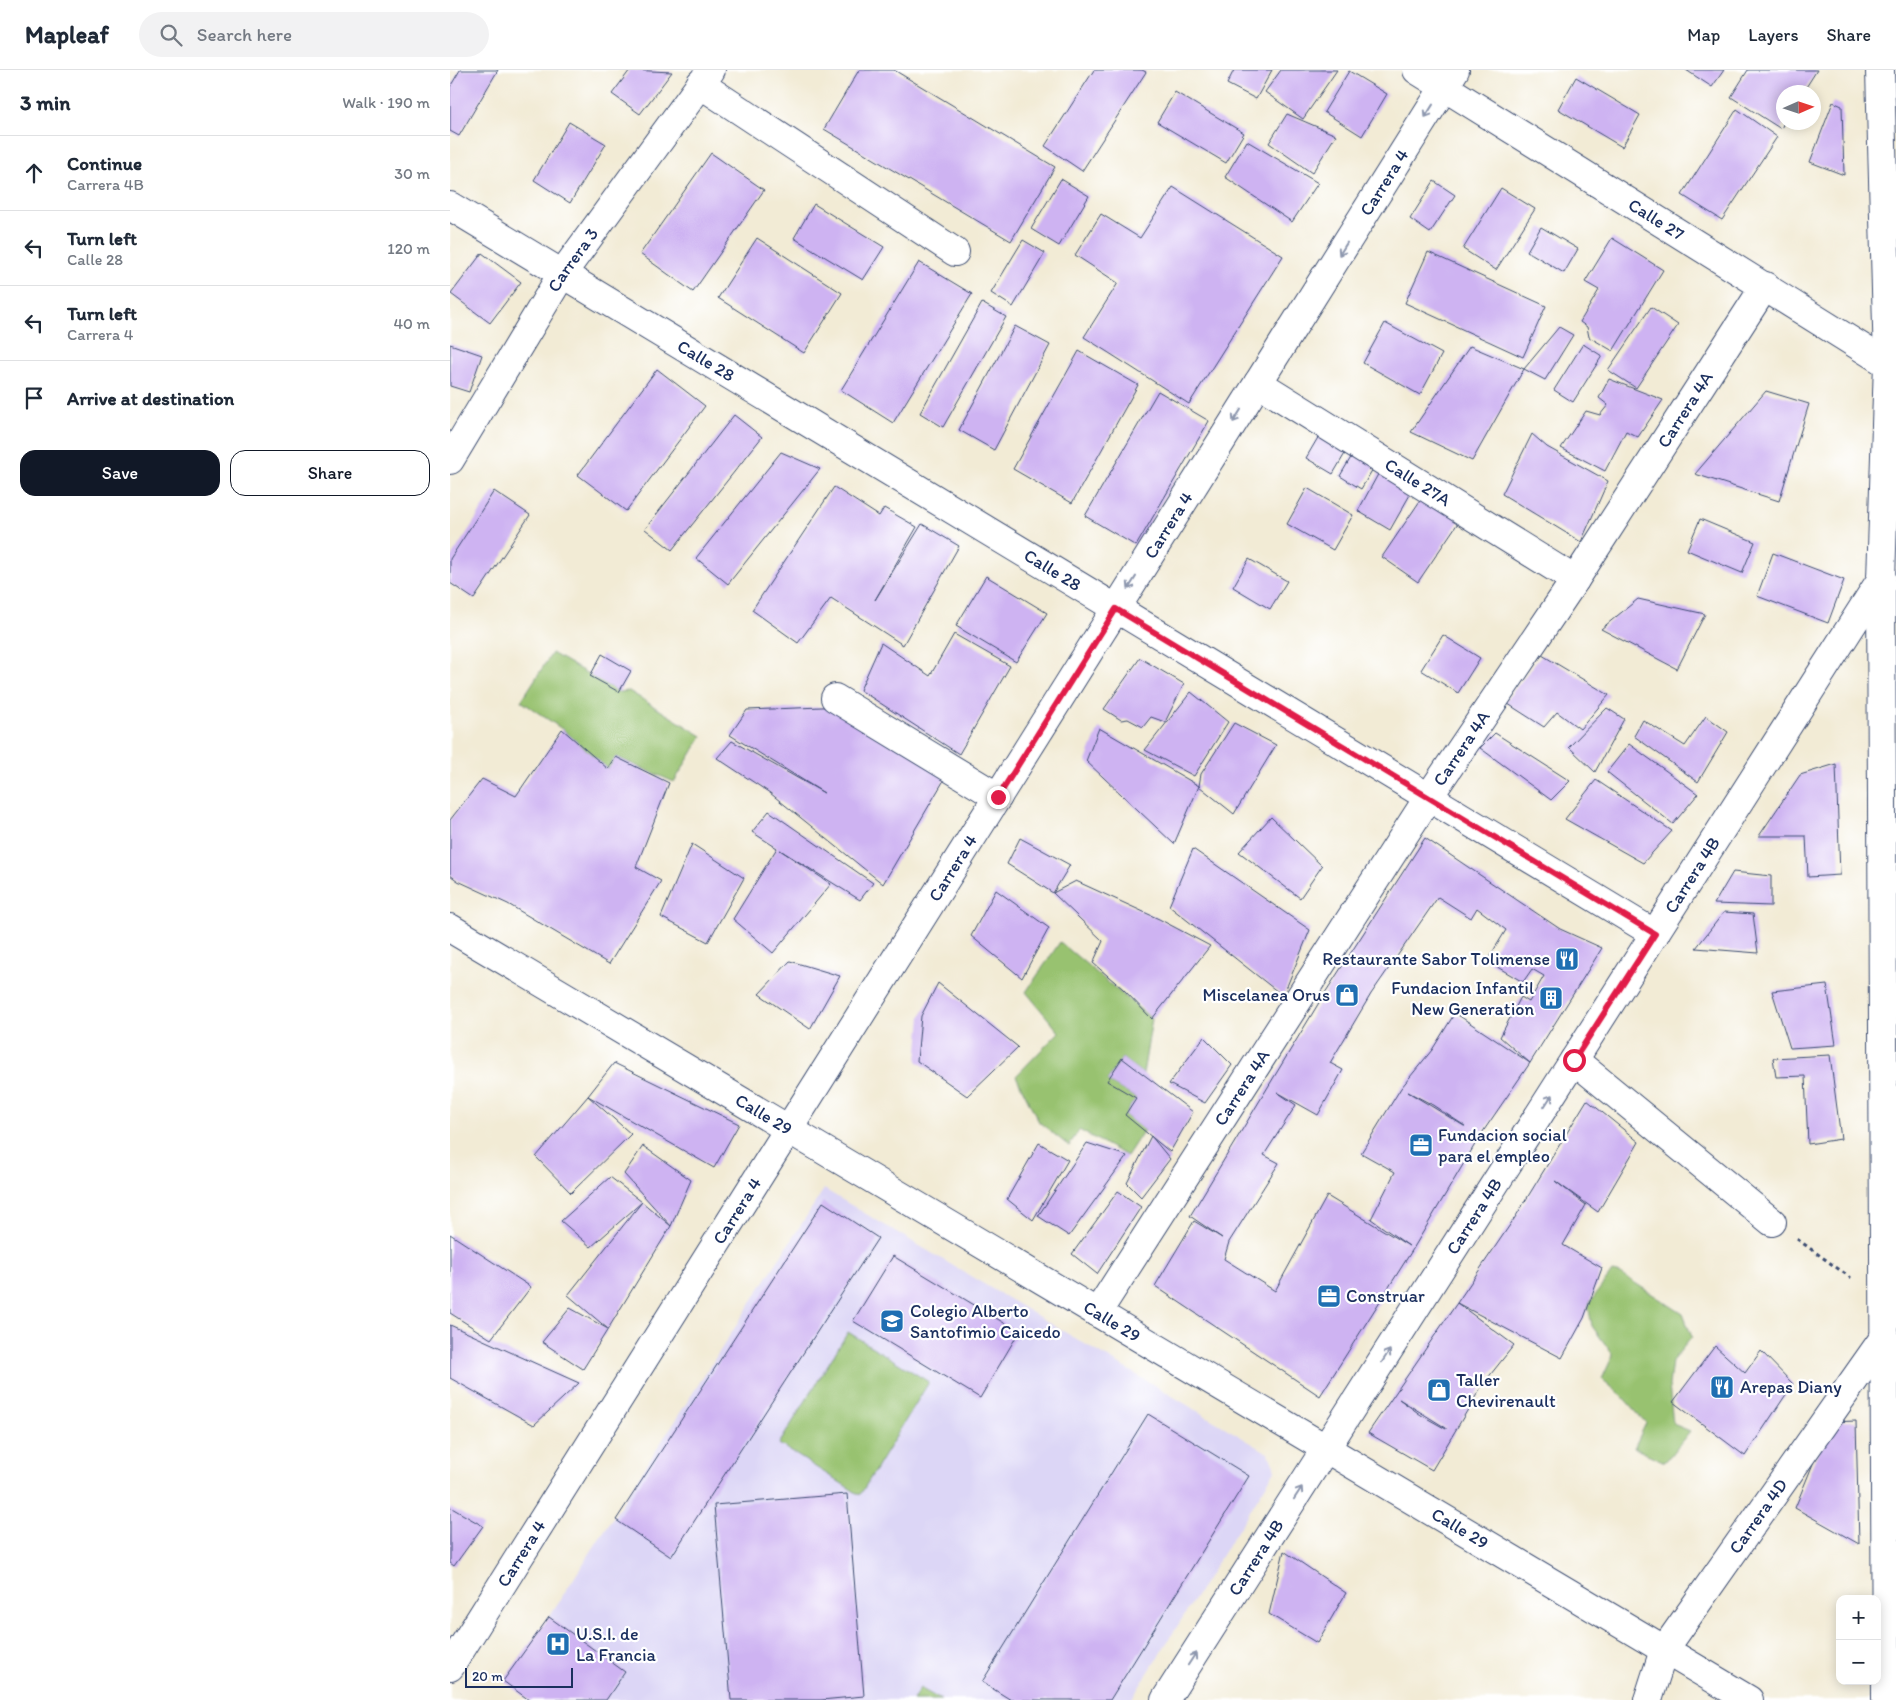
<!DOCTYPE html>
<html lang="en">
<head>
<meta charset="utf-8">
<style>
	:root { --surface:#fff; --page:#f2f2f3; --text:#1f2937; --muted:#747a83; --line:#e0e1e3; --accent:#111827 }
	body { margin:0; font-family:Itim,sans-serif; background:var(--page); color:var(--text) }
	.controls { position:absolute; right:15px; bottom:15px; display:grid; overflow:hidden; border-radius:10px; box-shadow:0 2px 12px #0003 }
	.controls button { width:45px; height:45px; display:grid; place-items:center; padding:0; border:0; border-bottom:1px solid var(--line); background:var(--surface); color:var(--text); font:25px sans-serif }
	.compass { position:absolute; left:1326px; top:15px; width:45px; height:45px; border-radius:50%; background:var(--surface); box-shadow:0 2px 12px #0003; rotate:87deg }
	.scale { position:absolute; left:15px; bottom:12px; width:108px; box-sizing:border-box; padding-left:5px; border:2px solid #1b2f5e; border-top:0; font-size:14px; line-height:18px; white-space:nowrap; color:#1b2f5e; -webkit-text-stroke:4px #fff; paint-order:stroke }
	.stop { position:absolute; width:15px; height:15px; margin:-11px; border:4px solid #e11d48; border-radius:50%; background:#fff }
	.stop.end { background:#e11d48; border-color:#fff; box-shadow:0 1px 5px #0008 }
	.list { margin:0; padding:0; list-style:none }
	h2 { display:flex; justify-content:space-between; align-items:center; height:65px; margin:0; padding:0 20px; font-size:21px }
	h2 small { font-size:16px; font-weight:400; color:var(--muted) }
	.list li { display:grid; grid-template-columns:32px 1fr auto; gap:15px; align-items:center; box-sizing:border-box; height:75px; padding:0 20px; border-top:1px solid var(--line) }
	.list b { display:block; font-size:19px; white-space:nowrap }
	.list p { margin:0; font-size:16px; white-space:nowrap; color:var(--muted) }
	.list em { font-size:16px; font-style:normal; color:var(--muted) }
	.actions { display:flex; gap:10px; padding:15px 20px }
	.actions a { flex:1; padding:11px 0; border:1px solid var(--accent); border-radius:15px; text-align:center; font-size:18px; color:var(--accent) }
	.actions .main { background:var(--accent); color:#fff }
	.icon { flex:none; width:28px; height:28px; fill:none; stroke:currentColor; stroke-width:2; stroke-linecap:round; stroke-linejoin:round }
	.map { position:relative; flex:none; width:1446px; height:1630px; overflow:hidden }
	header { display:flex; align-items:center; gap:30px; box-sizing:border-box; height:70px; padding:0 25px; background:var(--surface); border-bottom:1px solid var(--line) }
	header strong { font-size:24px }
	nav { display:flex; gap:28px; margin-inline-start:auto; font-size:18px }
	.search { width:350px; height:45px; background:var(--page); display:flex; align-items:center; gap:12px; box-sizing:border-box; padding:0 18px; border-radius:28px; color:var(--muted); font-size:19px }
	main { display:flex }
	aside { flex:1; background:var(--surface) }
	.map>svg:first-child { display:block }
	.built { fill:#dcd6f6 }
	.green { fill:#98c26f; stroke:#5a7866 }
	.building { fill:#ceb3f2; fill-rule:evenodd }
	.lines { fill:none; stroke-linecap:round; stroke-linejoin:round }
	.minor-casing { stroke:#3b4b70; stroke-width:30 }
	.major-casing { stroke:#3b4b70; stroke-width:30 }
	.path { stroke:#3b4b70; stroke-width:3; stroke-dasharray:4 4; stroke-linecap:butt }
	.minor { stroke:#fff; stroke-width:28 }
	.major { stroke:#fff; stroke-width:28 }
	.oneway { stroke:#8d97ae }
	.route { stroke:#e11d48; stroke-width:6 }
	.labels { text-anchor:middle; stroke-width:4.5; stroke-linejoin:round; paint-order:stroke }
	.street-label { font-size:18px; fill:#1b2f5e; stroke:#fff }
	.poi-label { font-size:18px; fill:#1b2f5e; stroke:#fff; text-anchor:start }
</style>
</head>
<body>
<header>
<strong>Mapleaf</strong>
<div class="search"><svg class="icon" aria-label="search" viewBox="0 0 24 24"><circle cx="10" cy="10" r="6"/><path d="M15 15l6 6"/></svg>Search here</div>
<nav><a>Map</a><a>Layers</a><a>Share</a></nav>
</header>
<main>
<aside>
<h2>3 min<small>Walk · 190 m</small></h2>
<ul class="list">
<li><svg class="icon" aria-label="ahead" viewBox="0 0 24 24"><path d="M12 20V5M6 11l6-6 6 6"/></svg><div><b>Continue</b><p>Carrera 4B</p></div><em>30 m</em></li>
<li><svg class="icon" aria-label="left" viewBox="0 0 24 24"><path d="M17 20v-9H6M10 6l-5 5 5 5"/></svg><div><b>Turn left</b><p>Calle 28</p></div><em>120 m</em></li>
<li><svg class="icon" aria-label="left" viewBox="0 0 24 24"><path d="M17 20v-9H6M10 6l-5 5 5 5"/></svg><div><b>Turn left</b><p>Carrera 4</p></div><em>40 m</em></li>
<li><svg class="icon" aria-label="arrive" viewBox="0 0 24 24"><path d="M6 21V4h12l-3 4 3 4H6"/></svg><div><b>Arrive at destination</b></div></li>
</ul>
<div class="actions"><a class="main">Save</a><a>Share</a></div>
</aside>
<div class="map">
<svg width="1446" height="1630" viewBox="0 0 1446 1630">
	<rect width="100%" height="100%" fill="#fff"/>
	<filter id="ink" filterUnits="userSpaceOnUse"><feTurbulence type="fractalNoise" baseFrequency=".02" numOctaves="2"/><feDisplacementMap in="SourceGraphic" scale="10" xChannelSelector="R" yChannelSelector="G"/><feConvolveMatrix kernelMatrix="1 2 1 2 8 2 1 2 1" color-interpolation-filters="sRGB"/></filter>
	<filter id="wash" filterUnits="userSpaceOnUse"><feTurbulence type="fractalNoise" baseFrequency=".0096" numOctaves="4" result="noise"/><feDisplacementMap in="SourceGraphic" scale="20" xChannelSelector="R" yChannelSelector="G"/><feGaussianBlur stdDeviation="1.12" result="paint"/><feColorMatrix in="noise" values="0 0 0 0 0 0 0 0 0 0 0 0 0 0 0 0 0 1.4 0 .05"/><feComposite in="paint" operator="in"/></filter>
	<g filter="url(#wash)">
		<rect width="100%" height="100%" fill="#f2ebd5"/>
		<!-- built -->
		<path class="built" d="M374,1119l444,264 8,16 -145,231h-525l19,-28 -76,-55z"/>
		<!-- green -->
		<path class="green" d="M102,583l67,39 10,-1 73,45 -28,46 -58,-25 -8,12 -46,-40 -41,-28z
			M610,872l92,77 -9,55 -21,-16 -15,23 29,17 -11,17 19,15 -17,26 -48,-26 -10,16 -30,-24 -23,-46 43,-44 -33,-40z
			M1162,1202l9,2 62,40 9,23 -20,24 -3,24 4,39 17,7 -25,31 -31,-14 12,-25 -25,-28 -19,-16 11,-24 -21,-29 -4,-21z
			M398,1262l81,50 -69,113 -81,-51z
			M470,1618l21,12h-28z"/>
		<g id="blocks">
			<!-- building -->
			<path class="building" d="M10,0h38l-39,66 -9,-5v-44z
				M180,0l42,2 -32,42 -28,-20z
				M409,0h35l161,97 -44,74 -187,-112z
				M644,0h48l4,2 -64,99 -37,-25z
				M784,0h38l-16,29 -29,-15z
				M831,0h56l-34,49 -38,-27z
				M1236,0h38l-12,17z
				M1298,0h69l-14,22h-19v30l-3,7 -50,-32z
				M899,1l38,23 -25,42 -38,-24z
				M1126,7l64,38 -18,32 -64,-38z
				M725,22l69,41 -18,30 -69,-41z
				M1383,32l9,4 2,69 -34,-13z
				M1287,39l40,28 -55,83 -40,-25z
				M837,44l49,21 -24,38 -43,-30z
				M119,52l37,22 -36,59 -36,-23z
				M797,71l71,42 -26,39 -67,-45z
				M261,83l53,37 -71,102 -53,-38z
				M611,109l28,17 -30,50 -28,-17z
				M984,111l21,14 -25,38 -20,-14z
				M723,117l110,69 -94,148 -105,-67 34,-54 -43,-28 26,-41 39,24z
				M1051,118l34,21 -39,61 -33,-21z
				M364,134l70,43 -21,33 -69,-42z
				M1091,157l37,22 -14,24 -37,-22z
				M307,168l85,55 -38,60 -86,-55z
				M1162,168l51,32 -50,81 -24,-14 -2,-10 -7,-5 19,-32 -14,-8z
				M573,170l22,13 -32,54 -22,-14z
				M978,182l118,54 -23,51 -118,-54z
				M32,183l39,29 -31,41 -39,-29z
				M469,192l53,32 -79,129 -52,-33z
				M532,233l24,14 -63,110 -23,-14z
				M1201,237l27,18 -42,63 -28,-18z
				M935,253l57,31 -22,41 -57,-32z
				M565,256l35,19 -56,105 -35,-20z
				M1109,257l14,8 -28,45 -21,-11z
				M0,274l32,11 -13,37 -19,-6z
				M1133,274l19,12 -29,46 -19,-12z
				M1020,276l54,23 -52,92 -61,-29z
				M629,281l59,34 -66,118 -59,-34z
				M207,299l48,37 -79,105 -48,-36z
				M1159,309l54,21 -25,37 -12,-6 -21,40 -44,-23 25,-37 14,4 8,-10 -9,-7z
				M708,321l51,30 -73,125 -51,-30z
				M1316,321l43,13 -30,97 -84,-27z
				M284,345l28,22 -90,113 -27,-21z
				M873,359l27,16 -17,29 -27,-16z
				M1082,364l15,13 61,34 -27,61 -79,-48z
				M906,379l21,13 -16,27 -21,-13z
				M331,382l39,17 -92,115 -32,-26z
				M932,397l33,19 -25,44 -32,-19z
				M384,417l45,29 5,-8 33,19 -42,73 47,-76 37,22 -56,99 -72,-47 -33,45 -46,-33z
				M857,418l46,27 -20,35 -46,-26z
				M978,419l36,25 -46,68 -36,-25z
				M44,421l36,24 -56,84 -24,-16v-24z
				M1250,449l55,23 -13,31 -55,-23z
				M1323,483l71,27 -16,43 -71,-27z
				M799,489l38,22 -17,28 -37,-22z
				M536,506l61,37 -31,49 -60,-36z
				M1188,529l67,15 -28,55 -76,-40z
				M504,564l56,32 -51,88 -99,-64 21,-47 49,33z
				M993,565l37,23 -22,35 -37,-23z
				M152,584l29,17 -12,21 -29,-16z
				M1092,585l67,40 -29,34 -23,-17 -13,15 -39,-25z
				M690,588l44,26 -19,38 -14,-5 -8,10 -15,-8 -7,1 -17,-11z
				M741,622l37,30 -34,54 -49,-26z
				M396,636l101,69 -64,109 -113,-91 -53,-35 15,-17 92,52 -94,-58 17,-25z
				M1157,638l17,11 -29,53 -26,-25z
				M1256,646l22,16 -30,50 -64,-46 9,-16 42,26z
				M784,653l42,22 -42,69 -35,-28 -25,58 -88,-83 13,-33 100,58 2,-12z
				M112,659l46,40 8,-12 53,26 -33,84 25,14 -52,83 -101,-60 -50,-23 -8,-6v-55l32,-41 34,17z
				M1045,663l75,48 -19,19 -71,-52z
				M1179,674l69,50 -25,30 -66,-52z
				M1386,694l4,111 -32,2 -2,-41h-47l41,-61z
				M1146,710l76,51 -29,32 -78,-44z
				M319,741l104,72 -13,17 -80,-50 51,34 -58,69 -40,-34 44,-71 -25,-16z
				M821,747l51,49 -22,32 -61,-46z
				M570,768l50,27 -17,28 -46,-29z
				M975,768l135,91 42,19 -72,115 -50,73 -67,113 -93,147 -165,-110 39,-65 28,17 -32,-22 133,-220zM988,827l33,21 6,-10 29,22 -19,31 36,21 9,-13 12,7 -15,26 -8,-5 -21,40 30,26 -75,-50 -23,37 -31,38 -40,65 34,19 -24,47 38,27 -82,-50 -52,95 -51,-32 5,-17 50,-79 -15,-8 32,-50 -19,-13 41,23 25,-45 -13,-7 41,-69zM958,1022l23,12 34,22h-1z
				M242,774l52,34 -36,64 -47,-25z
				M743,779l117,81 -27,66 -114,-90z
				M1283,802l38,4v30l-57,-2z
				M626,811l83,38 51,27 -58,73 -29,-30 -30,-26 10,-22 -50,-48z
				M546,820l53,38 -27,50 -51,-42z
				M1274,842l29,2 5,39 -62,-5z
				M340,891l50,15 -30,53 -51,-35z
				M488,913l80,64 -51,49 -50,-35 4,-45z
				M1377,915l9,60 -46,3 -18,-57z
				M754,967l28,28 -27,38 -36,-19z
				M1380,985l11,84 -33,5 -3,-68 -29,1 -3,-19z
				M672,988l71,54 -23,40 -45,-37 11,-17 -29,-17z
				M164,993l125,61 -25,44 -126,-72z
				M138,1026l43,38 -60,59 -35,-36z
				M1137,1030l52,42 -41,70 -43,-31 31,24 -23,40 39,23 -18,50 -22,40 -105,-55 59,-87z
				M701,1066l19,23 -29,38 -14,-14z
				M589,1073l29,17 -35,60 -26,-21z
				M637,1073l40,13 -58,80 -31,-20z
				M193,1076l48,34 -20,46 -63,103 -40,-34 74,-93 -51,45 -30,-26 49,-44 32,25 29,24 -47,-52z
				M668,1121l23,16 -44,67 -25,-20z
				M373,1132l55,36 -207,319 -55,-37z
				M0,1164l81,53 -40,52 -41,-26z
				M443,1186l126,76 -39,66 -127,-77z
				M1007,1233l57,42 -31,39 -51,86 -64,-37zM949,1329l47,29v1l-25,-14z
				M120,1238l38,21 -25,40 -41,-27z
				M0,1255l129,58 -45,42 -84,-47z
				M1265,1276l30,27 16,-22 32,33 -48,72 -72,-54z
				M698,1344l101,62 -139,224h-99l-29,-18z
				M1406,1351l3,123 -64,-36 35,-86z
				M397,1424l17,202 -43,4h-90l-17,-195z
				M0,1437l33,19 -29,40 -4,-3z
				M834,1481l62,42 -29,50 -48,-29z
				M99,1547l76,55 -19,28h-77l-26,-19z"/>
		</g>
	</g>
	<g filter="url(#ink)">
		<use href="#blocks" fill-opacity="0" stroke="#3b4b70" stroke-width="1"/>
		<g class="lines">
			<!-- minor casing -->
			<g class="minor-casing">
				<g id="minor">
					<path id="s1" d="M967,0l479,299"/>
					<path d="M250,14l255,168"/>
					<path id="s2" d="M0,136l1205,728"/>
					<path id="s3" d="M808,313l317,197"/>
					<path id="s4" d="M0,390l112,-186 149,-204"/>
					<path d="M385,628l163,99"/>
					<path id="s5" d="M0,858l1299,772"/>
					<path d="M1124,990l198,162"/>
					<path id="s6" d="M647,1243l331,-515 147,-218 190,-294"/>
					<path id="s7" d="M1198,1630l16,-50 219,-311"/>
				</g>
			</g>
			<!-- major casing -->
			<g class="major-casing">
				<g id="major">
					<path d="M1430,0l8,293 -7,217 5,1120"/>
					<path id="s8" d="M0,1597l1005,-1597"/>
					<path id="s9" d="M715,1630l717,-1122"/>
				</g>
			</g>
			<!-- path -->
			<path class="path" d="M1347,1169l54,39"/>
			<!-- minor -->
			<use href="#minor" class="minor"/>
			<!-- major -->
			<use href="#major" class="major"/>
		</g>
		<!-- one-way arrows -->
		<defs><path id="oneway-shaft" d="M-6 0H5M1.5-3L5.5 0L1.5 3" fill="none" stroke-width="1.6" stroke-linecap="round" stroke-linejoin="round" transform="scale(1.25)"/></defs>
		<g class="oneway">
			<use href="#oneway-shaft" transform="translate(979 41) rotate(122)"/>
			<use href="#oneway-shaft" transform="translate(893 179) rotate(122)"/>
			<use href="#oneway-shaft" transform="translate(787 346) rotate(122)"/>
			<use href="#oneway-shaft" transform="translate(682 513) rotate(122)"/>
			<use href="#oneway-shaft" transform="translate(1098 1031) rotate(-57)"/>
			<use href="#oneway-shaft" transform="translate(936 1286) rotate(-57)"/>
			<use href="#oneway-shaft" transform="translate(848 1423) rotate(-57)"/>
			<use href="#oneway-shaft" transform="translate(742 1589) rotate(-57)"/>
		</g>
	</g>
	<g class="lines" filter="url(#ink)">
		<!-- route -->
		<path class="route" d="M548,727l118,-188 539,325 -81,126"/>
	</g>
	<!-- icons -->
	<defs>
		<g id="restaurant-square" transform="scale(1.25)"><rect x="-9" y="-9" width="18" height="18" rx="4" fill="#1f6fb2" stroke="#fff"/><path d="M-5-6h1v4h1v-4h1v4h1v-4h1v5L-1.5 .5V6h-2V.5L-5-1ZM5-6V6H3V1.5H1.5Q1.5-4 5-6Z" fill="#fff"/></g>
		<g id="shop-square" transform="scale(1.25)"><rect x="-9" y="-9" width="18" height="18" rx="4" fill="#1f6fb2" stroke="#fff"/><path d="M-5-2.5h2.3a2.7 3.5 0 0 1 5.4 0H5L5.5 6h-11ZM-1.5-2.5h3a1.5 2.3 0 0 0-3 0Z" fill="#fff"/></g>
		<g id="building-square" transform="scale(1.25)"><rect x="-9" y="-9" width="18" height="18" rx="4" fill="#1f6fb2" stroke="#fff"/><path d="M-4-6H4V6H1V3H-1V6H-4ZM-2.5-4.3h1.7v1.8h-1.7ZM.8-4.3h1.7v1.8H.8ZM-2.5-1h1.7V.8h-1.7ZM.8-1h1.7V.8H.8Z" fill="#fff"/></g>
		<g id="office-square" transform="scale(1.25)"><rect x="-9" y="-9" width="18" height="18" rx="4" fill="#1f6fb2" stroke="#fff"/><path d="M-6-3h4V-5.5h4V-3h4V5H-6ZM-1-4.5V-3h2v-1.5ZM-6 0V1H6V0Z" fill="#fff"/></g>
		<g id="school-square" transform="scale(1.25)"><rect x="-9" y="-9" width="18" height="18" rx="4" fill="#1f6fb2" stroke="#fff"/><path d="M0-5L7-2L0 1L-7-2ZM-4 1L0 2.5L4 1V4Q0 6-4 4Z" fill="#fff"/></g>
		<g id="hospital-square" transform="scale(1.25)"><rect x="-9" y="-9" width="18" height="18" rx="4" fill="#1f6fb2" stroke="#fff"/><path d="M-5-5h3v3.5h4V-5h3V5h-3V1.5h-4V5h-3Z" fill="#fff"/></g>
	</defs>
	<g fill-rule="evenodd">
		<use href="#restaurant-square" x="1117" y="889"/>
		<use href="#shop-square" x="897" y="925"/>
		<use href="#building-square" x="1101" y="928"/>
		<use href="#office-square" x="971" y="1075"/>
		<use href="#office-square" x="879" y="1226"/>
		<use href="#school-square" x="442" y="1251"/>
		<use href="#restaurant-square" x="1272" y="1317"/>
		<use href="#shop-square" x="989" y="1320"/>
		<use href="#hospital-square" x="108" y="1574"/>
	</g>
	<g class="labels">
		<!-- street labels -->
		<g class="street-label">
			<text dy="6" stroke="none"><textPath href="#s8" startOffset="1754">Carrera 4</textPath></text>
			<text dy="6" stroke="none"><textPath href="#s1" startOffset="282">Calle 27</textPath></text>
			<text dy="6" stroke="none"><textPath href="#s4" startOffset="235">Carrera 3</textPath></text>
			<text dy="6" stroke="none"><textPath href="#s2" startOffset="299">Calle 28</textPath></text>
			<text dy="6" stroke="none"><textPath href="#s6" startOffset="1078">Carrera 4A</textPath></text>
			<text dy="6" stroke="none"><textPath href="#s3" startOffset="188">Calle 27A</textPath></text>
			<text dy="6" stroke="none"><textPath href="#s8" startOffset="1349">Carrera 4</textPath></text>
			<text dy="6" stroke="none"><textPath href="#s2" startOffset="704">Calle 28</textPath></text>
			<text dy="6" stroke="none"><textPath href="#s6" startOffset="672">Carrera 4A</textPath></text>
			<text dy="6" stroke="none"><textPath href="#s8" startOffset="944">Carrera 4</textPath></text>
			<text dy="6" stroke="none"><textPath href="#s9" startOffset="979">Carrera 4B</textPath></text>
			<text dy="6" stroke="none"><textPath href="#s6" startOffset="268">Carrera 4A</textPath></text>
			<text dy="6" stroke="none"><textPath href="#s5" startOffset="365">Calle 29</textPath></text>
			<text dy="6" stroke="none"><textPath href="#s8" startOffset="539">Carrera 4</textPath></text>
			<text dy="6" stroke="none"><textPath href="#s9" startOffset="574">Carrera 4B</textPath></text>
			<text dy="6" stroke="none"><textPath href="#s5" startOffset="770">Calle 29</textPath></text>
			<text dy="6" stroke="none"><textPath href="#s7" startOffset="216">Carrera 4D</textPath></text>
			<text dy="6" stroke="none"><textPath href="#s5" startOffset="1175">Calle 29</textPath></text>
			<text dy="6" stroke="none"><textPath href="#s8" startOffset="134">Carrera 4</textPath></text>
			<text dy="6" stroke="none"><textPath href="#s9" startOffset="169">Carrera 4B</textPath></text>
		</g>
		<!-- poi labels -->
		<g class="poi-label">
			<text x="1100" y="895" text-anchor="end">Restaurante Sabor Tolimense</text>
			<text x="1084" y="924" text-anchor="end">Fundacion Infantil<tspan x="1084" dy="21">New Generation</tspan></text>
			<text x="880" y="931" text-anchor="end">Miscelanea Orus</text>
			<text x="988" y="1071">Fundacion social<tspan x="988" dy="21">para el empleo</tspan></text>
			<text x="896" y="1232">Construar</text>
			<text x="460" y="1247">Colegio Alberto<tspan x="460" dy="21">Santofimio Caicedo</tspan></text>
			<text x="1006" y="1316">Taller<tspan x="1006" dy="21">Chevirenault</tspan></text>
			<text x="1290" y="1323">Arepas Diany</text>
			<text x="126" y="1570">U.S.I. de<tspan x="126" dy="21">La Francia</tspan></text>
		</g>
	</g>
</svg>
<div class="controls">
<button>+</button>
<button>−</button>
</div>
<svg class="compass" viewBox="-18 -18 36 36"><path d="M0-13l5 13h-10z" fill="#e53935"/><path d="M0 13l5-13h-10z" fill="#747a83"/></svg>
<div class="scale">20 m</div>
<div class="stop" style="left:1124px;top:990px"></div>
<div class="stop end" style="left:548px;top:727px"></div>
</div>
</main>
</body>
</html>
